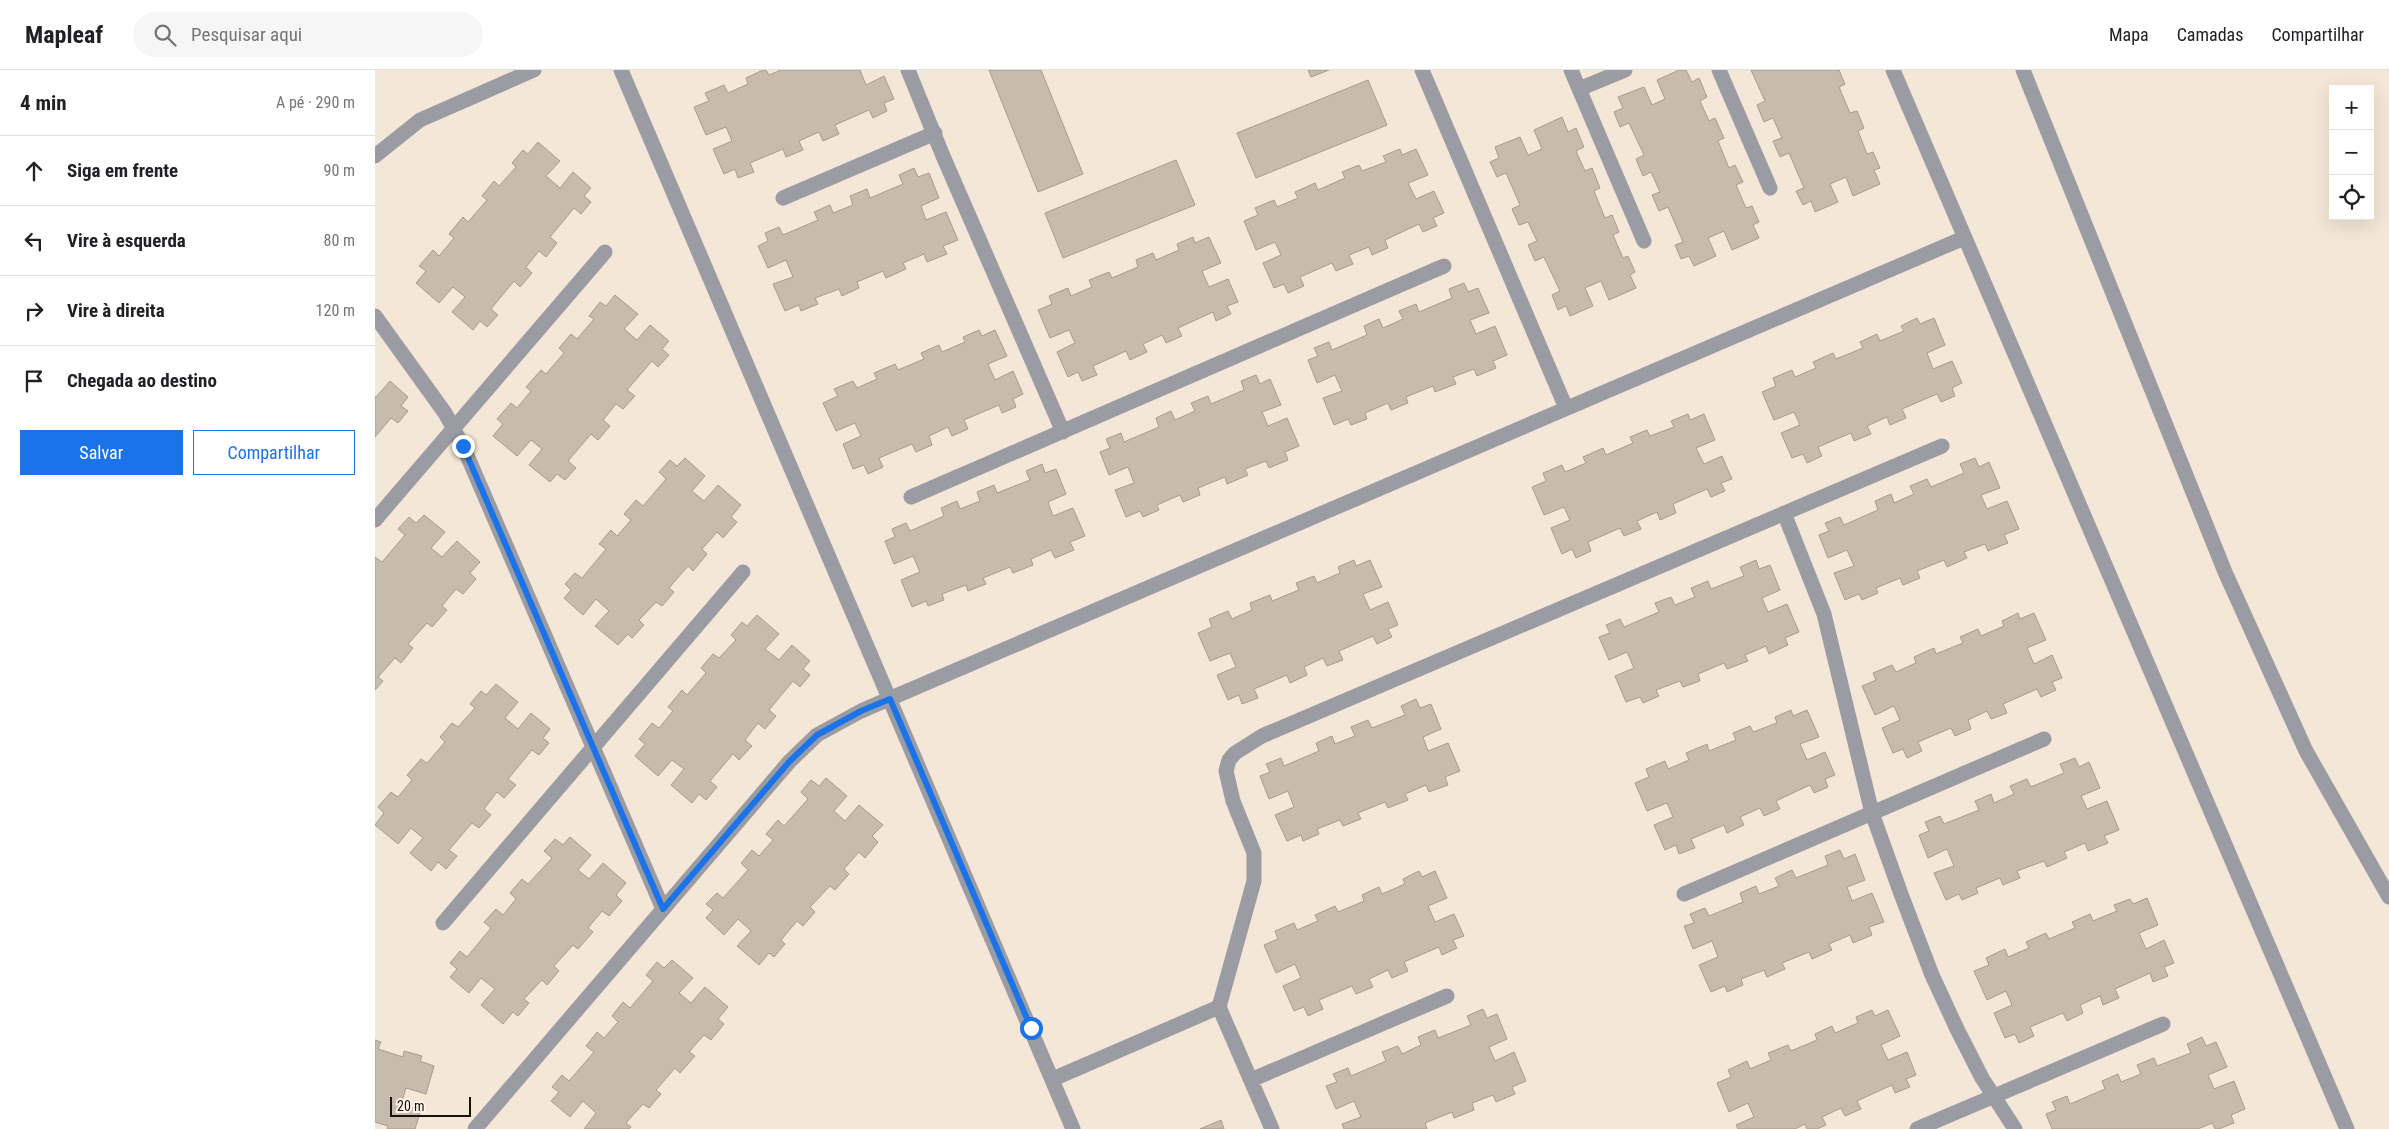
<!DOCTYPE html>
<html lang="pt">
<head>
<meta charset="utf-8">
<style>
	:root { --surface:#fff; --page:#f6f6f6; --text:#202124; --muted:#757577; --line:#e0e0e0; --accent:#1a73e8 }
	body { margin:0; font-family:"Roboto Condensed",sans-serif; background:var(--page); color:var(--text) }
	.controls { position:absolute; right:15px; top:15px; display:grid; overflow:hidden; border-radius:0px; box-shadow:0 5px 20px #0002 }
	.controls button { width:45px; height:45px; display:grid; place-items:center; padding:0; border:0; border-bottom:1px solid var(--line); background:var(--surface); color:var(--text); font:25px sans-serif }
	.scale { position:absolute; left:15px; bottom:12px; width:81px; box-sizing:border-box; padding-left:5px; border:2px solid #17120d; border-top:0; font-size:14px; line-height:18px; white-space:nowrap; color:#17120d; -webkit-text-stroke:4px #fff4e9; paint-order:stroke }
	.stop { position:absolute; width:15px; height:15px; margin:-11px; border:4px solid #1a73e8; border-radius:50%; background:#fff }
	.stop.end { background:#1a73e8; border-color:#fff; box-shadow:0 1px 5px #0008 }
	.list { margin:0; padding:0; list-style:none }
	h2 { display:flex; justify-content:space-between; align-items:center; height:65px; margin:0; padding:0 20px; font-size:21px }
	h2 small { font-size:16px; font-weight:400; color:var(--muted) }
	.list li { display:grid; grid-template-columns:32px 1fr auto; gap:15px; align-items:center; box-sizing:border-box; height:70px; padding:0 20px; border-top:1px solid var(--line) }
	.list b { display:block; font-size:19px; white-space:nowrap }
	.list em { font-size:16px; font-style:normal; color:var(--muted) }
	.actions { display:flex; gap:10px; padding:15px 20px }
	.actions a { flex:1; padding:11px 0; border:1px solid var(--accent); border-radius:0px; text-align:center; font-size:18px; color:var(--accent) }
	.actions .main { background:var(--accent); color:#fff }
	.icon { flex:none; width:28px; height:28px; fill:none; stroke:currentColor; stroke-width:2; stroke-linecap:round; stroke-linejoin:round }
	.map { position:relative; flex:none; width:2014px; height:1059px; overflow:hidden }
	header { display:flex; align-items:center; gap:30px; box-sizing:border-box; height:70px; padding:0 25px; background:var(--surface); border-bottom:1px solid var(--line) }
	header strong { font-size:24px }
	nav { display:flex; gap:28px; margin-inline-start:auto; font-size:18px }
	.search { width:350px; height:45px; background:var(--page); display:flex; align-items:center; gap:12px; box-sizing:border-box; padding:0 18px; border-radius:28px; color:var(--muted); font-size:19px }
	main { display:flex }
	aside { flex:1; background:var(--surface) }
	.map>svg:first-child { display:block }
	.building { fill:#c8bbad; stroke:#a89b8e }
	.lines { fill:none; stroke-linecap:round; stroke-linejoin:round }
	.minor { stroke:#9b9ba3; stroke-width:15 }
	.route { stroke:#1a73e8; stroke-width:6 }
</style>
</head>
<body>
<header>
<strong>Mapleaf</strong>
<div class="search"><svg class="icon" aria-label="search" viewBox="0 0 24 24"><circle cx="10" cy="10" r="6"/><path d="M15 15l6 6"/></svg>Pesquisar aqui</div>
<nav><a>Mapa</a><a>Camadas</a><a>Compartilhar</a></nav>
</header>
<main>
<aside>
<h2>4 min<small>A pé · 290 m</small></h2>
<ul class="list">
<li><svg class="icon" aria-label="ahead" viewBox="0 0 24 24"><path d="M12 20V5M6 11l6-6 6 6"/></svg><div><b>Siga em frente</b></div><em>90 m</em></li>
<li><svg class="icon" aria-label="left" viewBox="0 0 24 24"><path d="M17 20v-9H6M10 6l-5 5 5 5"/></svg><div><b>Vire à esquerda</b></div><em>80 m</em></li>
<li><svg class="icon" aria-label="right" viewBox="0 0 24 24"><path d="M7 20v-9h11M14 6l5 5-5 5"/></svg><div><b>Vire à direita</b></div><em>120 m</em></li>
<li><svg class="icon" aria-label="arrive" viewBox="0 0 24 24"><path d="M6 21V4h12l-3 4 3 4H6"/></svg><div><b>Chegada ao destino</b></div></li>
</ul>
<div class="actions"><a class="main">Salvar</a><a>Compartilhar</a></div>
</aside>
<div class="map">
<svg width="2014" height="1059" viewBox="0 0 2014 1059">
	<rect width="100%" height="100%" fill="#f4e7d8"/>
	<!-- building -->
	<path class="building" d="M388,0h3l3,5 12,-5h79l6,15 18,-9 10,23 -10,4 3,8 -14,7 -4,-8 -34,15 4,9 -16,7 -4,-9 -20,9 4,9 -17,7 -3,-8 -33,14 4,9 -16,6 -3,-9 -11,5 -11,-25 19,-8 -6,-14 -20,8 -12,-28 15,-6 -4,-8 19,-8 4,8 20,-9 -2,-6z
		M614,0h52l42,104 -45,18z
		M933,0h21l-18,7z
		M1304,0h7l6,12 7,-4 8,19 -7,4 9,20 6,-3 9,20 -6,3 11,27 6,-3 8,17 -7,3 10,23 6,-2 7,16 -6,3 6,13 -27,12 -8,-19 -16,7 8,18 -22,10 -5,-10 -8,3 -6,-14 8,-3 -15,-35 -9,4 -7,-16 8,-3 -9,-20 -8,4 -7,-17 8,-4 -15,-32 -9,4 -6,-15 9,-4 -5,-11 26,-10 8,18 13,-6 -8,-19z
		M1376,0h88l6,14 -6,3 11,26 7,-2 7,17 -6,3 9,23 6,-2 7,16 -6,2 6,14 -27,12 -7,-19 -16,7 8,18 -23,10 -4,-11 -8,4 -7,-14 8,-3 -15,-35 -9,4 -7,-16 9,-3 -9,-20 -9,4 -7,-17 8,-4z
		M993,10l19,45 -131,53 -19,-45z
		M1187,47l6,15 8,-4 8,19 -8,4 9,20 7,-3 8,20 -6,3 11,27 7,-3 7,17 -6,3 10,23 5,-2 7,16 -5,3 6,13 -27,12 -8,-19 -16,7 8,18 -23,10 -4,-10 -8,4 -6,-15 8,-4 -16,-34 -9,4 -7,-16 9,-4 -9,-19 -9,3 -7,-16 8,-4 -14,-32 -9,4 -7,-15 9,-4 -4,-11 25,-10 8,18 14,-6 -8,-19z
		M163,72l22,19 -14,15 14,12 13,-16 18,16 -7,8 7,6 -10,12 -7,-6 -24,29 7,6 -11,14 -7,-6 -13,16 6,6 -12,14 -6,-6 -23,28 7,6 -11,12 -7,-6 -7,9 -21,-18 13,-15 -12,-10 -14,16 -23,-20 10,-12 -7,-5 14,-16 6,6 15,-18 -5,-4 14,-17 5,5 19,-22 -5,-4 12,-15 5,5 17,-19 -4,-4 11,-13 5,4z
		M1025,79l2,6 14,-6 12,26 -20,8 8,16 18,-8 10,22 -11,5 4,8 -14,6 -4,-8 -34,16 3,8 -16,7 -3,-8 -20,8 4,9 -17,7 -4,-8 -32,14 4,9 -16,7 -4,-9 -10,4 -11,-25 18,-8 -6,-13 -19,8 -12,-29 14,-6 -3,-7 19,-8 3,7 21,-9 -3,-6 20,-9 3,7 27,-12 -3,-6 17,-7 3,6 24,-9 -3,-6z
		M801,90l19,45 -132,53 -18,-45z
		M539,98l4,9 11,-4 10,25 -18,8 5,14 20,-8 12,28 -15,6 4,8 -20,8 -3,-8 -21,9 3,6 -20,9 -3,-7 -26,11 2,6 -17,8 -3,-7 -24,9 3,6 -17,7 -2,-6 -14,6 -12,-27 20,-7 -7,-17 -18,8 -10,-22 10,-5 -3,-8 14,-6 4,8 35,-15 -4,-8 16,-7 3,8 20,-8 -3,-9 17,-7 3,9 33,-14 -4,-9z
		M818,167l2,6 14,-6 12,26 -19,8 7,16 19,-8 10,23 -11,4 4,8 -15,7 -3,-9 -35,16 4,8 -16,7 -4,-8 -19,9 4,8 -17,8 -4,-9 -33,15 4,9 -15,6 -4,-9 -10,5 -11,-25 18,-9 -6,-13 -19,8 -12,-28 14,-6 -3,-8 19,-8 3,8 21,-9 -3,-7 20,-8 3,6 26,-11 -2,-7 17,-7 3,7 23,-10 -2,-6z
		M1089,213l4,9 10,-4 11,25 -19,7 6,14 19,-8 12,29 -14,6 3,7 -19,8 -3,-7 -21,8 3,7 -21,8 -2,-6 -27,11 2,6 -17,7 -3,-7 -23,10 2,6 -16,6 -3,-6 -14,6 -11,-27 19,-7 -7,-16 -18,8 -9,-23 10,-4 -4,-8 15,-6 3,8 35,-15 -3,-9 15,-7 4,9 20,-9 -4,-8 17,-7 3,8 33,-14 -3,-9z
		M240,225l23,19 -14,15 13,11 13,-15 19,16 -7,8 7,6 -11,12 -6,-6 -25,29 8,6 -12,13 -7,-5 -13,16 7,6 -12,14 -7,-6 -23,27 8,7 -11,12 -8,-6 -7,8 -21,-17 13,-16 -11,-9 -14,16 -24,-20 10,-12 -6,-5 14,-16 6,5 14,-17 -5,-4 15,-17 5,4 18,-21 -5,-5 12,-14 6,5 17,-20 -5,-3 11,-14 6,4z
		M1542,248l3,6 14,-6 11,27 -18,8 6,16 19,-8 10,22 -10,5 3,8 -14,6 -4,-8 -35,15 4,9 -16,7 -3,-8 -20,9 4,8 -17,7 -3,-8 -33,14 4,9 -15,7 -4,-9 -11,4 -11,-25 19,-8 -6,-13 -20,8 -12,-28 14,-6 -3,-8 19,-8 3,7 21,-9 -3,-6 20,-9 3,6 27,-11 -3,-6 17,-8 3,7 24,-10 -3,-5z
		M604,260l3,6 13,-6 12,26 -19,8 7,16 18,-9 10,23 -10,5 3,8 -14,6 -3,-8 -35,15 4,9 -16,7 -4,-9 -19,9 3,9 -16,7 -4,-8 -33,14 4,9 -15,7 -4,-9 -11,4 -10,-25 18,-8 -6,-13 -19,8 -13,-28 15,-7 -4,-7 19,-8 4,7 20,-9 -3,-6 21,-9 3,6 26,-11 -3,-6 18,-8 3,7 23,-10 -2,-5z
		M881,305l4,9 10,-5 11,26 -19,7 6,14 19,-8 12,28 -14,6 3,8 -19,8 -3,-7 -21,8 3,6 -21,9 -2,-7 -27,11 2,7 -17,7 -3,-7 -23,10 2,5 -16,7 -3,-6 -14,6 -11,-27 19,-7 -6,-16 -19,8 -9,-23 10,-4 -4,-9 15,-6 3,9 35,-15 -3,-9 15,-7 4,9 20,-9 -4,-8 17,-7 3,8 33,-14 -3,-9z
		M15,311l18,16 -7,9 7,5 -10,12 -7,-5 -16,19v-41l1,1z
		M1313,344l2,6 14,-6 11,26 -19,8 8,16 18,-8 10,23 -11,4 4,8 -14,6 -4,-8 -34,15 3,9 -16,7 -3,-8 -20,9 4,8 -17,7 -4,-8 -32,14 3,9 -15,7 -4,-9 -10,5 -11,-26 19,-8 -6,-13 -20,8 -12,-28 14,-6 -3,-8 19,-8 3,7 21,-9 -3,-6 20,-9 3,7 27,-12 -3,-6 17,-7 3,6 24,-9 -3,-6z
		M310,388l20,18 -13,15 12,10 14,-16 23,20 -10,12 6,5 -14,16 -6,-6 -15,17 5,5 -14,17 -5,-5 -19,22 5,4 -12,14 -6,-4 -17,18 5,5 -12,13 -4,-4 -10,11 -23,-19 14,-15 -13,-12 -13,16 -19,-17 7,-8 -6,-6 10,-11 7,5 24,-29 -7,-5 12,-14 6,6 14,-16 -7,-6 12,-14 7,6 23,-27 -7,-7 11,-12 7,6z
		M1600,388l4,9 10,-5 11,26 -19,7 6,14 20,-8 12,28 -15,6 4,8 -20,8 -3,-7 -21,8 3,6 -20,9 -3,-7 -27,11 3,7 -17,7 -3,-7 -24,10 2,5 -16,7 -3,-6 -14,6 -11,-27 20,-7 -7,-16 -19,8 -9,-23 10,-4 -4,-8 15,-6 4,8 34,-15 -3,-9 16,-7 3,9 20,-9 -4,-8 17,-7 4,8 33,-14 -4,-9z
		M667,394l3,9 11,-4 10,25 -18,8 5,14 20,-8 12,28 -15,6 4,8 -19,8 -4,-8 -20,9 2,6 -20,8 -3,-6 -27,11 3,6 -18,7 -2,-6 -24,9 2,6 -16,6 -2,-5 -14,6 -11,-27 19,-8 -7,-16 -19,8 -9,-23 10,-4 -3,-8 14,-6 4,8 34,-15 -3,-8 16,-7 3,8 20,-8 -3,-9 17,-7 3,8 33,-13 -4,-9z
		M49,445l21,17 -14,16 11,9 15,-16 23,21 -10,11 6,6 -13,15 -7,-5 -14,17 5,4 -15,17 -5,-4 -19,21 5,4 -12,15 -6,-5 -17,19 5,4 -8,9v-133l7,5 23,-27 -7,-6 11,-12 7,6z
		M979,490l2,6 14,-6 12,27 -19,7 7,16 18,-8 10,23 -10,4 4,8 -15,7 -4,-8 -34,15 4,9 -16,6 -4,-8 -19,9 3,8 -17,8 -3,-8 -33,14 4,9 -16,6 -3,-9 -11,5 -11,-25 19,-8 -6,-14 -20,8 -12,-28 14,-6 -3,-8 19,-8 4,8 20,-9 -2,-7 20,-8 2,6 27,-11 -3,-7 18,-7 3,7 23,-10 -2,-6z
		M1381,490l3,9 11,-4 10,25 -18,8 6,14 19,-8 12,28 -14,6 3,7 -19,9 -3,-8 -21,9 3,6 -21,8 -3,-6 -26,11 2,7 -17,6 -3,-6 -24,9 3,6 -16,7 -3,-6 -14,5 -11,-26 19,-8 -7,-16 -18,8 -10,-23 11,-4 -4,-8 14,-6 4,8 35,-15 -4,-9 16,-6 4,8 20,-8 -4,-9 17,-7 3,8 33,-13 -4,-9z
		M1643,543l2,6 14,-6 12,27 -19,8 7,16 18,-9 10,23 -10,4 4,8 -15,7 -4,-8 -34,15 4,9 -16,6 -4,-8 -19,9 3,9 -16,7 -4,-8 -33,14 4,9 -15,7 -4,-9 -10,4 -11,-25 18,-8 -6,-14 -19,9 -13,-29 14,-6 -3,-7 19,-8 4,7 20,-9 -2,-6 20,-9 2,6 27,-11 -3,-6 18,-8 3,7 23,-10 -2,-5z
		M382,545l22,19 -14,15 14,11 13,-15 18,16 -7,8 7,6 -10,12 -7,-6 -24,29 7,6 -11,13 -7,-6 -13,17 7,6 -13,14 -6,-6 -23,27 7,6 -11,13 -7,-6 -7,9 -21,-18 13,-16 -12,-9 -14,16 -23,-20 10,-12 -6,-5 13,-16 7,5 14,-17 -5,-4 14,-17 5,5 19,-22 -5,-5 12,-14 6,4 17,-18 -5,-5 11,-13 5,4z
		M121,614l22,18 -13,16 13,11 13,-16 19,16 -7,9 6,5 -10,12 -7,-5 -24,29 8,6 -12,13 -7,-6 -13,17 7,6 -12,13 -7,-5 -23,27 8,6 -11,13 -8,-7 -7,9 -21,-18 13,-15 -12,-10 -13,16 -23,-19 9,-12 -6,-6 13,-15 7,5 14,-17 -5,-5 14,-16 6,4 18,-21 -5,-5 12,-14 6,4 17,-19 -5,-4 11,-13 5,4z
		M1041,629l4,9 11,-4 10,25 -18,8 5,14 20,-8 12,28 -15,6 3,8 -19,7 -3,-7 -21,9 3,6 -20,8 -3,-6 -27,11 3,6 -18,7 -3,-6 -23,9 2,5 -16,7 -2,-6 -14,6 -12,-26 19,-8 -6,-16 -19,8 -9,-23 10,-4 -4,-8 15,-6 3,8 35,-15 -3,-8 16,-7 3,8 20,-8 -4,-9 17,-7 4,8 33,-13 -4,-9z
		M1416,640l2,6 14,-6 12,27 -19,7 7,16 18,-8 10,23 -10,4 3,8 -14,6 -4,-8 -34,16 4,8 -16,7 -4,-8 -20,9 4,8 -17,8 -3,-8 -33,14 4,9 -16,6 -3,-9 -11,5 -11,-25 19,-8 -6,-14 -20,8 -12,-28 14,-6 -3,-8 19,-8 3,8 21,-9 -3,-7 21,-9 2,7 27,-11 -3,-7 17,-7 3,6 24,-9 -2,-6z
		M1700,688l4,9 10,-5 11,26 -19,8 6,13 20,-8 12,29 -15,6 4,7 -20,8 -3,-8 -21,9 3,6 -20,9 -3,-6 -27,10 3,7 -17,7 -3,-7 -24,10 2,5 -16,7 -3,-6 -13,6 -12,-27 20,-7 -7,-17 -19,9 -9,-23 10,-4 -4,-9 15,-6 4,8 35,-14 -4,-9 16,-7 3,9 20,-9 -4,-8 17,-7 4,8 33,-14 -4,-9z
		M451,708l21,18 -13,15 11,10 14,-16 24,20 -11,11 6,6 -13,16 -6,-6 -15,17 5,5 -14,16 -5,-4 -20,21 5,5 -12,14 -6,-5 -16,19 4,4 -11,13 -5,-4 -10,12 -22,-19 14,-15 -13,-12 -14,16 -18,-17 7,-8 -7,-6 11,-11 6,5 25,-28 -7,-7 11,-13 7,6 14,-16 -7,-6 12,-14 6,6 24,-27 -7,-7 10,-12 8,6z
		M195,767l21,18 -13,15 11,9 14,-16 23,20 -10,12 6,6 -13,15 -7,-5 -14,17 5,4 -15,17 -5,-4 -19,21 5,5 -12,14 -5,-5 -18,19 5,4 -11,13 -5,-4 -10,12 -22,-19 14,-16 -14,-11 -12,15 -19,-16 7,-8 -7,-6 10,-12 7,6 24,-29 -7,-6 12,-13 7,6 13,-16 -6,-6 12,-14 6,5 24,-26 -8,-7 11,-12 8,6z
		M1465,780l4,9 11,-5 10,26 -18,7 5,14 20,-8 12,29 -15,5 3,8 -19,8 -3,-8 -21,9 3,6 -20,9 -3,-7 -27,11 3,6 -18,8 -3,-7 -23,9 2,6 -16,7 -2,-6 -14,6 -12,-27 19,-8 -6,-16 -19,8 -9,-23 10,-3 -4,-9 15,-6 4,8 34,-14 -3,-9 16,-7 3,8 20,-8 -4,-8 17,-8 4,8 32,-13 -3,-9z
		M1044,801l3,6 13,-6 12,27 -19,8 7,16 19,-8 10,22 -11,4 4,8 -15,7 -3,-8 -35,15 4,9 -16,7 -4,-8 -19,9 4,8 -17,7 -4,-8 -33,14 4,9 -15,7 -4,-9 -10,4 -11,-25 18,-8 -6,-14 -19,9 -12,-28 14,-6 -3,-8 19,-8 3,7 21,-9 -3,-6 20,-9 3,6 26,-11 -2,-6 17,-8 3,7 23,-10 -2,-5z
		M1772,828l11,27 -19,8 7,16 18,-9 10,23 -10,4 4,9 -15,6 -3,-9 -35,16 4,9 -16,7 -3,-9 -20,9 3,8 -16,8 -4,-8 -33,14 4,9 -15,7 -4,-9 -10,4 -11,-25 18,-8 -6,-14 -19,9 -13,-29 15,-6 -3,-7 19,-9 3,8 21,-9 -3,-6 20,-9 3,6 26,-11 -3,-6 18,-8 3,7 24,-10 -3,-6 16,-6 3,5z
		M297,890l21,18 -14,15 12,10 14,-16 23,20 -10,12 6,5 -13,16 -7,-5 -15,17 6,4 -15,17 -5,-5 -19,22 5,4 -12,14 -6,-4 -17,19 5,4 -2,2h-45l12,-16 -13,-12 -13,16 -19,-16 8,-9 -7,-5 10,-12 7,6 25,-29 -8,-6 11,-14 7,6 14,-16 -6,-6 11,-14 7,6 23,-27 -7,-6 11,-13 7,6z
		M1108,939l4,9 10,-4 10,25 -18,8 6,14 19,-9 12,29 -14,6 3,7 -19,8 -3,-7 -21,8 2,7 -20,8 -2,-6 -27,11 2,6h-83l-2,-5 19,-7 -7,-16 -18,8 -10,-23 11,-4 -4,-8 15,-6 3,8 35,-15 -4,-9 16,-6 4,8 19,-9 -3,-8 17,-7 3,8 33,-13 -4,-9z
		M1497,940l3,6 13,-6 12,26 -19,9 7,15 19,-8 9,23 -10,4 4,8 -15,6 -3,-8 -35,16 4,8 -16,7 -4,-8 -19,9 4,8 -9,4h-10l-2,-5 -10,5h-57l-2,-4 18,-8 -6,-14 -19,9 -12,-29 14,-6 -3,-7 19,-9 3,8 21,-9 -3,-7 20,-8 3,6 26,-11 -2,-6 17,-8 3,7 23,-10 -2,-6z
		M1827,967l4,9 10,-4 11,25 -19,8 6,14 20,-8 11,28 -14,6 3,8 -15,6h-4l-3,-6 -14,6h-146l-6,-15 10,-4 -4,-8 15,-6 3,8 35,-15 -3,-8 16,-7 3,8 20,-8 -4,-9 17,-7 3,8 34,-13 -4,-9z
		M0,970l6,2 -3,7 25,8 1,-6 18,5 -2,5 14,5 -8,28 -20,-6 -5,16 20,6 -6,19h-28l1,-3 -13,-4z
		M846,1050l3,9h-24z"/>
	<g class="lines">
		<!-- minor -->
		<path class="minor" d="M246,0l452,1059
			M533,0l35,86 120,276
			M1047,0l144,338
			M1196,0l73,171
			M1344,0l51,118
			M1518,0l454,1059
			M1648,0l202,502 81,179 83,146
			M1204,19l46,-19
			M0,86l45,-36 114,-50
			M408,128l152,-65
			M0,246l70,97 18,33 200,463
			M536,427l533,-231
			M1409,443l40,101 48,199 29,81 31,81 25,54 25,49 33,51
			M0,450l230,-268
			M1309,824l360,-155
			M68,853l300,-351
			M678,1009l166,-72
			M876,1010l196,-84
			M100,1059l314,-367 28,-27 44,-24 1103,-473
			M897,1059l-53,-122 35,-126v-28l-21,-52 -7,-30 3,-11 6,-7 27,-17 680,-290
			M1542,1059l246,-105"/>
	</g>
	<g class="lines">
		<!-- route -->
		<path class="route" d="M88,376l200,463 126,-147 28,-27 44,-24 29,-12 141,329"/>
	</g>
</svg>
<div class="controls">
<button>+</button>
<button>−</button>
<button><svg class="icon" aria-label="locate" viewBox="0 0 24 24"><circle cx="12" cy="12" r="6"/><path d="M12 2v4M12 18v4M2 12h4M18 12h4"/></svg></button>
</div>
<div class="scale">20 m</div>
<div class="stop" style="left:656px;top:958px"></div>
<div class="stop end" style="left:88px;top:376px"></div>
</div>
</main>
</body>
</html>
